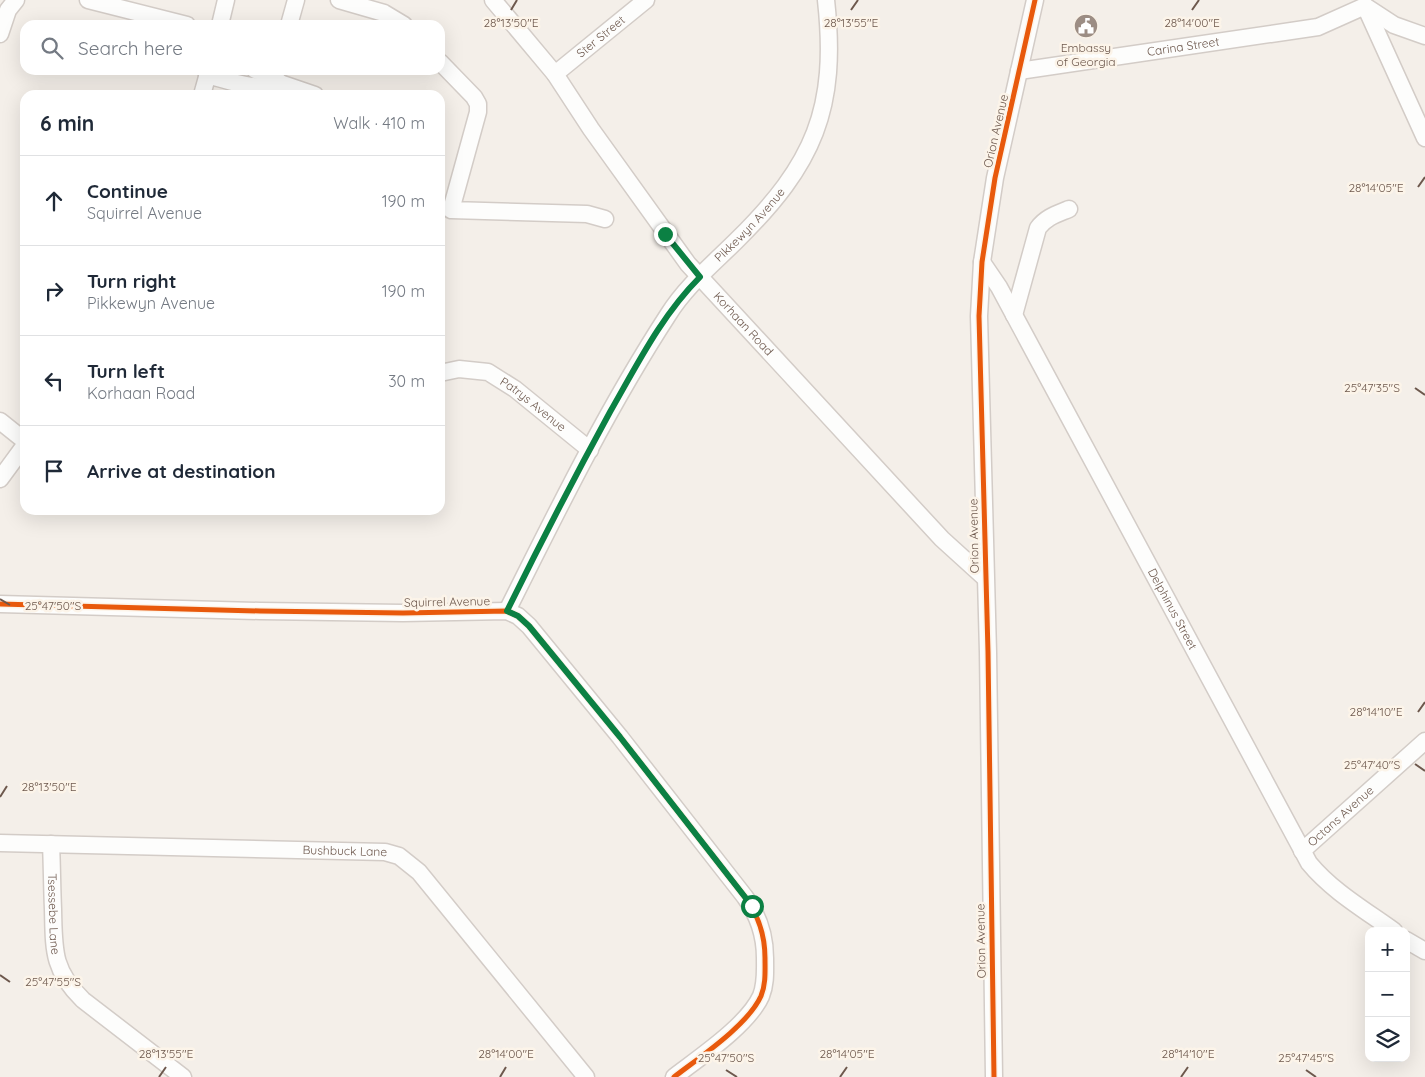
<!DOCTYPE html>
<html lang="en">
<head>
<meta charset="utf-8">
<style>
	:root { --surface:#fff; --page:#f6f6f7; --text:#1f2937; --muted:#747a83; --line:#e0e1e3 }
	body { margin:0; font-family:Quicksand,sans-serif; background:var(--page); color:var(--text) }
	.controls { position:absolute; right:15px; bottom:15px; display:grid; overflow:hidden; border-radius:10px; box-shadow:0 5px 20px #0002 }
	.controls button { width:45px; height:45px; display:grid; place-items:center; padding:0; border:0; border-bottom:1px solid var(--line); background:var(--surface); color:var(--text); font:25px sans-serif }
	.stop { position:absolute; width:15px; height:15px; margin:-11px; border:4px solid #0b8043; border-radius:50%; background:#fff }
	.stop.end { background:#0b8043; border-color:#fff; box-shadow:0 1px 5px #0008 }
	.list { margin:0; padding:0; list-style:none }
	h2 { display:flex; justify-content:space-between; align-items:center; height:65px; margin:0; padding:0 20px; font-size:21px }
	h2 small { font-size:16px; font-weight:400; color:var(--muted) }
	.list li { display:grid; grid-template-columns:32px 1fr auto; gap:15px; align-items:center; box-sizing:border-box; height:90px; padding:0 20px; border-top:1px solid var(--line) }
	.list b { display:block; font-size:19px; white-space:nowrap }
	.list p { margin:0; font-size:16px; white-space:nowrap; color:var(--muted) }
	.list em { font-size:16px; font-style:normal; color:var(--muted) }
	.icon { flex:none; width:28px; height:28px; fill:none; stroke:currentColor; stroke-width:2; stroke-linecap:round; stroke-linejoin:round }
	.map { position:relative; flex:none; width:1425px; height:1077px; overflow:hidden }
	.search { position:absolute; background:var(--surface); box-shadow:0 5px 20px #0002; left:20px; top:20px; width:425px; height:55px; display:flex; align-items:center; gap:12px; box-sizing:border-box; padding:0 18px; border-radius:15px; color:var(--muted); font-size:19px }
	.panel { position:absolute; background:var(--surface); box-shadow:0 5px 20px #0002; left:20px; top:90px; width:425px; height:425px; border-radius:15px }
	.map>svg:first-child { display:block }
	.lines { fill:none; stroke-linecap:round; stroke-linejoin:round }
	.minor-casing { stroke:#d3ccc7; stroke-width:19 }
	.minor { stroke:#fdfdfc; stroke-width:16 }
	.cycleway-casing { stroke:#fcf4e9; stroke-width:8 }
	.cycleway { stroke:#e8590c; stroke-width:5 }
	.route { stroke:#0b8043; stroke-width:6 }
	.ticks { fill:none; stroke:#6d584d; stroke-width:2 }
	.labels { text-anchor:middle; stroke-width:5; stroke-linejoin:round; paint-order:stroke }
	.street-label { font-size:12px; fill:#6d584d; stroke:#fcf4e9 }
	.poi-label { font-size:12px; fill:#6d584d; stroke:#fcf4e9 }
	.ticks-label { font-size:12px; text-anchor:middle; fill:#6d584d; stroke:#fcf4e9; stroke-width:5; stroke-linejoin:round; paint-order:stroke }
</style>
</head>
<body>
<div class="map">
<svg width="1425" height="1077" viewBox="0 0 1425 1077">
	<rect width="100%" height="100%" fill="#f4efe9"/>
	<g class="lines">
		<!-- minor casing -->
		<g class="minor-casing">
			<g id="minor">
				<path d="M88,0l99,25"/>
				<path d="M339,0l45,13 20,12"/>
				<path id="s1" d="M493,0l62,74 36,55 97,135 254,275 43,39"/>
				<path d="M1365,6l60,132"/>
				<path d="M220,25l6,-25"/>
				<path d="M289,25l7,-25"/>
				<path d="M0,34l8,-24 8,-10"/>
				<path d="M440,62l34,35 4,7v8l-27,98 136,4 18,5"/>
				<path d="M255,70l18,6 7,7 35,12"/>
				<path id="s2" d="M1019,71l299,-44 47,-21 29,19 31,11"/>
				<path id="s3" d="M555,74l91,-74"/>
				<path d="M207,75c23,6 51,17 73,8"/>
				<path d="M202,95l7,-25"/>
				<path id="s4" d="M982,262l17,25 310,576c23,28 56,47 85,68"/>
				<path d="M1014,315l24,-87c8,-11 19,-14 31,-19"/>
				<path id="s5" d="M440,373l19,-4 29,3 27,17 75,61"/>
				<path d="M0,421l25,20"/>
				<path d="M0,479l25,-34"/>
				<path d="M0,604l260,7 143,2 104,-2 11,5 11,10 91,111 125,160c14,19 20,38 20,61 0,13 1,26 -4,38 -13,29 -61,61 -87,81"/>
				<path id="s6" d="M507,611c50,-100 100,-202 161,-296 18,-29 45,-51 69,-75 77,-76 101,-131 89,-240"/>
				<path id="s7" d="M0,843l385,9 14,4 20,16 167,205"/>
				<path id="s8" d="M51,844c1,21 1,43 2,65 1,40 -1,61 30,91l100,77"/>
				<path id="s9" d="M1302,851l123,-110"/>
				<path d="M1406,940l19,11"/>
				<path d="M994,1077l-6,-425 -9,-336 3,-54 13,-84 40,-178"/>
			</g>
		</g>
		<!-- minor -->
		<use href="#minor" class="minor"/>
		<!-- cycleway casing -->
		<g class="cycleway-casing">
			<path id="cycleway" d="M0,604l260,7 143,2 104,-2 11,5 11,10 91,111 125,160c14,19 20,38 20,61 0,13 1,26 -4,38 -13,29 -61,61 -87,81
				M994,1077l-6,-425 -9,-336 3,-54 13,-84 40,-178"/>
		</g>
		<!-- cycleway -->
		<use href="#cycleway" class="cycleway"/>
	</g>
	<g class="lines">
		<!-- route -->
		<path class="route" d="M665,234l35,43c-39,39 -63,88 -90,135 -36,66 -70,132 -103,199l11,5 11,10 91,111 132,169"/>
	</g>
	<!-- ticks -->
	<path class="ticks" d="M511,10l6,-10M851,10l7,-10M1192,10l7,-10M1418,187l7,-10M1415,388l10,7M0,599l10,6M1418,712l7,-10M1415,764l10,7M0,797l7,-11M0,975l10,7M726,1070l11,7M1306,1070l10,7M159,1077l7,-10M500,1077l6,-10M840,1077l7,-10M1181,1077l7,-10"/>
	<!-- icons -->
	<defs>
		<g id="civic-disc" transform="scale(1.25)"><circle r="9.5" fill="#9c8d84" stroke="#fcf4e9"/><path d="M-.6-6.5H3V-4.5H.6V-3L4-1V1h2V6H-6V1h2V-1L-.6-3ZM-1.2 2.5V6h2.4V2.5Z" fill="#fff"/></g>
	</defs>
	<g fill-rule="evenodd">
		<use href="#civic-disc" x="1086" y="26"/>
	</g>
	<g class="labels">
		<!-- street labels -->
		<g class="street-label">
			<text dy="4" stroke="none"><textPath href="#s3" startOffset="59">Ster Street</textPath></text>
			<text dy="4" stroke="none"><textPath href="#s2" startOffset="166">Carina Street</textPath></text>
			<text transform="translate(996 131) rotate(-77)" y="4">Orion Avenue</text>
			<text dy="4" stroke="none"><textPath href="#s6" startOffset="459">Pikkewyn Avenue</textPath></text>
			<text dy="4" stroke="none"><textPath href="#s1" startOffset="410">Korhaan Road</textPath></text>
			<text dy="4" stroke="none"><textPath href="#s5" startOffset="104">Patrys Avenue</textPath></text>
			<text transform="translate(974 536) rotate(-91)" y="4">Orion Avenue</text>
			<text transform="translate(447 602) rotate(-1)" y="4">Squirrel Avenue</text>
			<text dy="4" stroke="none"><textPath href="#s4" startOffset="396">Delphinus Street</textPath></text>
			<text dy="4" stroke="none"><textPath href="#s9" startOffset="52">Octans Avenue</textPath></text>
			<text dy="4" stroke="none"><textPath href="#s7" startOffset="345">Bushbuck Lane</textPath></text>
			<text dy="4" stroke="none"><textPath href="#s8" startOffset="70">Tsessebe Lane</textPath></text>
			<text transform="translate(981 941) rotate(-91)" y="4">Orion Avenue</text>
		</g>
		<!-- poi labels -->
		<g class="poi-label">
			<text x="1086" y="52">Embassy<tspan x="1086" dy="14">of Georgia</tspan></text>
		</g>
	</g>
	<g class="ticks-label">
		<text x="511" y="27">28°13'50"E</text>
		<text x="851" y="27">28°13'55"E</text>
		<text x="1192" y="27">28°14'00"E</text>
		<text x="1376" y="192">28°14'05"E</text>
		<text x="1372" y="392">25°47'35"S</text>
		<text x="53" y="610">25°47'50"S</text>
		<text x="1376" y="716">28°14'10"E</text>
		<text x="1372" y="769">25°47'40"S</text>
		<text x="49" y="791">28°13'50"E</text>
		<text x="53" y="986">25°47'55"S</text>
		<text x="166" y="1058">28°13'55"E</text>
		<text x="506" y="1058">28°14'00"E</text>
		<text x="847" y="1058">28°14'05"E</text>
		<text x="1188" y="1058">28°14'10"E</text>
		<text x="726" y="1062">25°47'50"S</text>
		<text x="1306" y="1062">25°47'45"S</text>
	</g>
</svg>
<div class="controls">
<button>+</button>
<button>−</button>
<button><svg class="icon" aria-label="layers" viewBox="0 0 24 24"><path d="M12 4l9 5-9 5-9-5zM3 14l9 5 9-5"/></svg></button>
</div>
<div class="stop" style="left:752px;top:906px"></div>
<div class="stop end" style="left:665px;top:234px"></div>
<div class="search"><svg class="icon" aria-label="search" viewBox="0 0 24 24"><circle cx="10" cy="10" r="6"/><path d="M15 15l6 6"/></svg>Search here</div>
<section class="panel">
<h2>6 min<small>Walk · 410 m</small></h2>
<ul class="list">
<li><svg class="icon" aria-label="ahead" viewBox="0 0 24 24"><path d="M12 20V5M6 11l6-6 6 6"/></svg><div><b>Continue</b><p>Squirrel Avenue</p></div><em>190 m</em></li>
<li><svg class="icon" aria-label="right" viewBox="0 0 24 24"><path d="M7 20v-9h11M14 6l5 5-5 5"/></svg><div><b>Turn right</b><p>Pikkewyn Avenue</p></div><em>190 m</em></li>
<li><svg class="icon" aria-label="left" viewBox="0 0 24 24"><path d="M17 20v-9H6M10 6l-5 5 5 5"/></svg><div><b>Turn left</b><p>Korhaan Road</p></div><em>30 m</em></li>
<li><svg class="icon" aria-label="arrive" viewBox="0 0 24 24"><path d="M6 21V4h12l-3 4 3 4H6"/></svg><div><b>Arrive at destination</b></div></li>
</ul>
</section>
</div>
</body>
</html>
